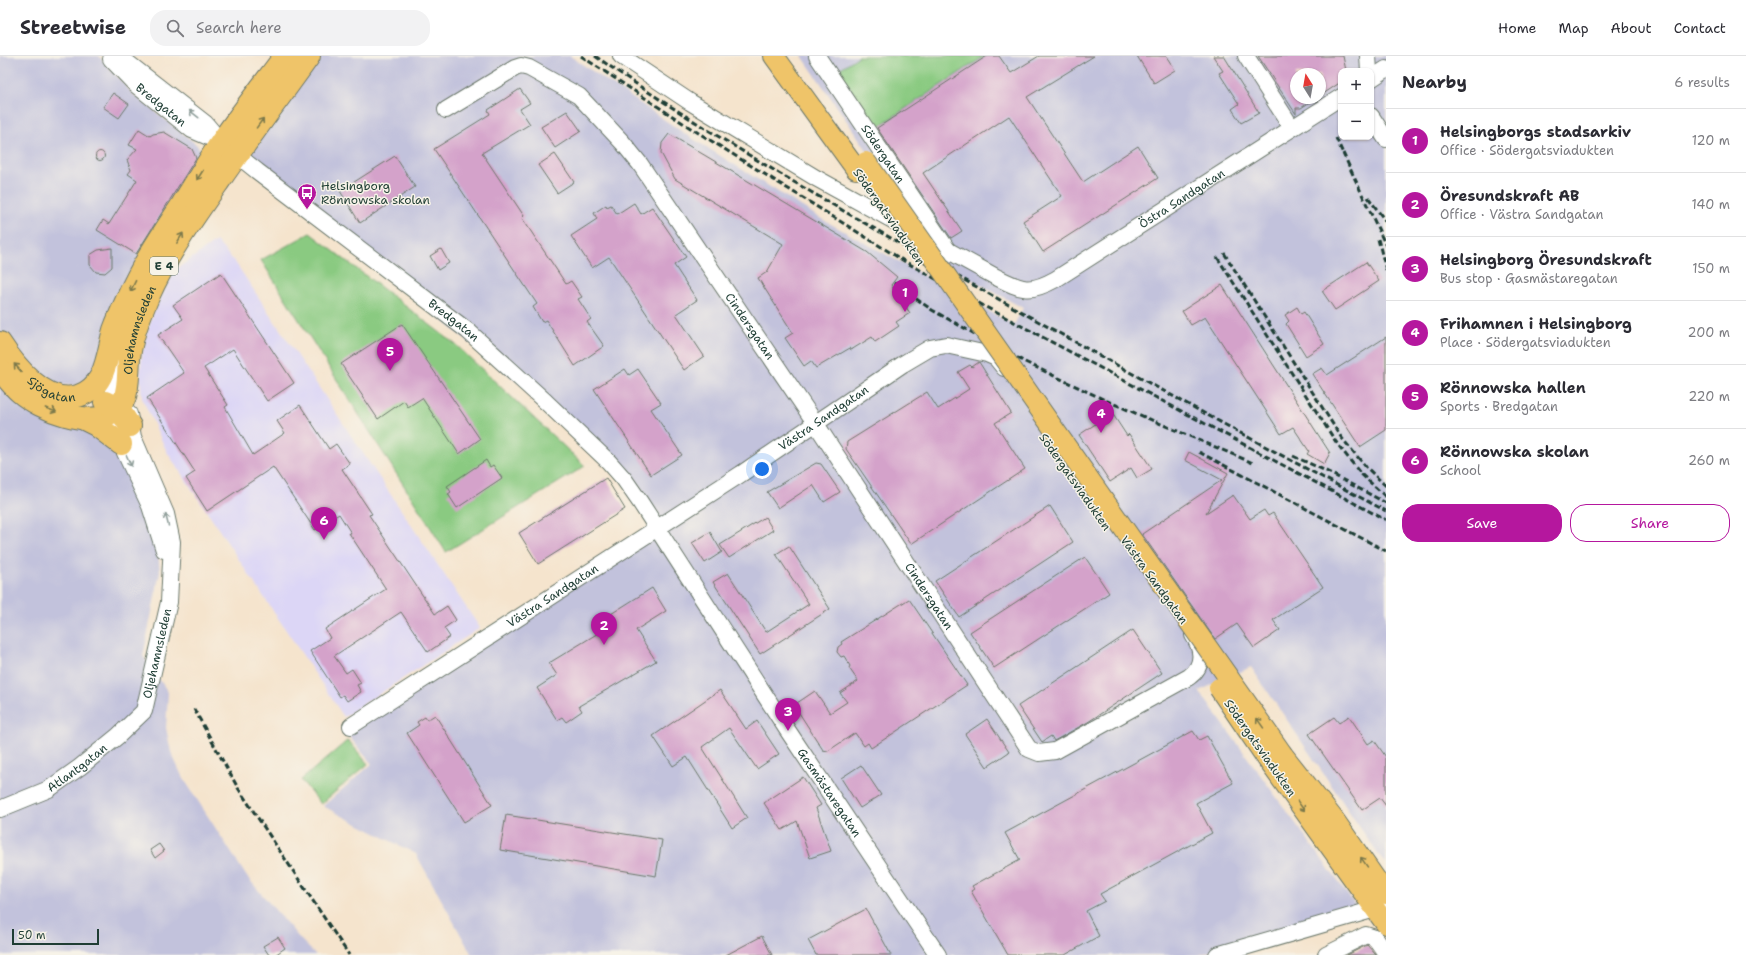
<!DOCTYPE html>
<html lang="en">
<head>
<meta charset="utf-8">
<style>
	:root { --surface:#fff; --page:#f2f2f3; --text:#2b2b33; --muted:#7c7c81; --line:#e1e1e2; --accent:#b5179e }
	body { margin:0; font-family:"Shantell Sans",sans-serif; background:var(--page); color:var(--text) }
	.controls { position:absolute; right:12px; top:12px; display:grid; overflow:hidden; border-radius:8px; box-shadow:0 1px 3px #0004 }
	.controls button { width:36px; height:36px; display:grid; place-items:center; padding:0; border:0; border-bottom:1px solid var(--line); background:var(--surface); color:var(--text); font:20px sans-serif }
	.compass { position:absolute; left:1290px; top:12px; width:36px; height:36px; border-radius:50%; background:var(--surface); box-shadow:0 1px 3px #0004; rotate:349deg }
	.scale { position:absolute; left:12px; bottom:10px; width:87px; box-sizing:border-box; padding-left:4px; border:2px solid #1f3d34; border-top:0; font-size:11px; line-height:14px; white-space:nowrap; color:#1f3d34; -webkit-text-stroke:3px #f7f3e8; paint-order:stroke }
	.you { position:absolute; left:762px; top:413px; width:14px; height:14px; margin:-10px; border:3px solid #fff; border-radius:50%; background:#1a73e8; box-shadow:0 0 0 6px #1a73e833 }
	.badge { display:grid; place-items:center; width:26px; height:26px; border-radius:50%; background:var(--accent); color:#fff; font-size:13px; font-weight:700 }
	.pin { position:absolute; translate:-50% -33px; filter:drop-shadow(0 1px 2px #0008) }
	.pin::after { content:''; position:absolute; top:21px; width:14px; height:12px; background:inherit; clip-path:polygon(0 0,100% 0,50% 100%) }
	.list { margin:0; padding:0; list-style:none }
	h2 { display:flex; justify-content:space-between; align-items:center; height:52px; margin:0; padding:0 16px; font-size:17px }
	h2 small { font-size:13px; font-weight:400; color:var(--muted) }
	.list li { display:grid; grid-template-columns:26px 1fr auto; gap:12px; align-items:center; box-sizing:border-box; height:64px; padding:0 16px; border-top:1px solid var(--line) }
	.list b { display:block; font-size:15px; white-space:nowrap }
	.list p { margin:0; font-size:13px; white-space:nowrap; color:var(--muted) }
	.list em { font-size:13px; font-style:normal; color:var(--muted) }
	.actions { display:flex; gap:8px; padding:12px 16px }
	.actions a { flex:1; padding:9px 0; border:1px solid var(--accent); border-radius:16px; text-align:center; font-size:14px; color:var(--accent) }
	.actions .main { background:var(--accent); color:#fff }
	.icon { flex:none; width:22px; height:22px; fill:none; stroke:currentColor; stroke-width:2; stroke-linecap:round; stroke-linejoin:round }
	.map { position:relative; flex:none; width:1386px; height:899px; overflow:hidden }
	header { display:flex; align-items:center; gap:24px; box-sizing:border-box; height:56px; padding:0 20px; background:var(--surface); border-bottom:1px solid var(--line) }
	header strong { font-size:19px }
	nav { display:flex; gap:22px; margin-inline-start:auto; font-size:14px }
	.search { width:280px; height:36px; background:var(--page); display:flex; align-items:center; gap:10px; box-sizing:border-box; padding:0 14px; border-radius:16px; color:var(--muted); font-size:15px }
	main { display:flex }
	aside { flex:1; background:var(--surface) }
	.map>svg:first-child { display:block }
	.built { fill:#dcd6f6 }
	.industrial { fill:#c2c2dc; fill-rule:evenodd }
	.green { fill:#8aca81; stroke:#54845a }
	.building { fill:#d4a2ca }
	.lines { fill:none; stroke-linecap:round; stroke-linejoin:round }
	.minor-casing { stroke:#6a776a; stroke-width:18 }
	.major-casing { stroke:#6a776a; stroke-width:22 }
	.highway-casing { stroke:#6a776a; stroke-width:24 }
	.minor { stroke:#fff; stroke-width:16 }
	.major { stroke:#efc469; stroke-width:20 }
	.highway { stroke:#efc469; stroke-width:22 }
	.rail { stroke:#1f3d34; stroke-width:3; stroke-dasharray:6 3; stroke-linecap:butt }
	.major-bridge-casing { stroke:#6a776a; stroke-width:22; stroke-linecap:butt }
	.major-bridge { stroke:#efc469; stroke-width:20 }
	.oneway { stroke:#8f9e9a }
	.oneway2 { stroke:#7d7a4c }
	.labels { text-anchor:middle; stroke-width:3; stroke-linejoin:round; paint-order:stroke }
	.shield { fill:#f7f3e8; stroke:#60746a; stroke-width:1 }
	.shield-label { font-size:11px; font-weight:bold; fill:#1f3d34 }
	.street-label { font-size:12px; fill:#1f3d34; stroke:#f7f3e8 }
	.poi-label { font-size:12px; fill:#1f3d34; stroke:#f7f3e8; text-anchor:start }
</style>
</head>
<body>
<header>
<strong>Streetwise</strong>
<div class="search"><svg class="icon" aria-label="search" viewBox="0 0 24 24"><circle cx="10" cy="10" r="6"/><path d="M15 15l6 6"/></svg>Search here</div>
<nav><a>Home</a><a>Map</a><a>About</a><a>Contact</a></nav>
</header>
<main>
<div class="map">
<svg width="1386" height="899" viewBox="0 0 1386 899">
	<rect width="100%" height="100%" fill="#f7f3e8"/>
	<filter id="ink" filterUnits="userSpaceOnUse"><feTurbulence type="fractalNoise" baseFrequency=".025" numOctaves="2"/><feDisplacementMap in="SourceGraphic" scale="8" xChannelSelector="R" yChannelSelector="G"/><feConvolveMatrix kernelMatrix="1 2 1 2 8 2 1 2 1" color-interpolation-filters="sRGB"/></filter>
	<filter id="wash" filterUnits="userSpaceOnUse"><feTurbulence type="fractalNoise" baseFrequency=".012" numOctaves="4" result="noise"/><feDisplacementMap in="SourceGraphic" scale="16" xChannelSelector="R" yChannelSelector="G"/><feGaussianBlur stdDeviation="0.9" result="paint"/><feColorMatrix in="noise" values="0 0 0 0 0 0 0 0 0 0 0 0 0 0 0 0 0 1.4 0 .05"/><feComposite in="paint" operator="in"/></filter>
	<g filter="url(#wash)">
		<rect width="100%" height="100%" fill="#f5e4cd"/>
		<!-- built -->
		<path class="built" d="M216,185l19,21 245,366 -136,89 -177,-265 -25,-54 -2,-22 2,-22 4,-20 9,-26 20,-38z"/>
		<!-- industrial -->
		<path class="industrial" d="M0,0h99l33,37 64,51 5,6 1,12 -111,214 -15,9h-19l-17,-8 -28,-28 -12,-18z
			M315,0h255l120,81 130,81 194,107 9,-17 -76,-42 -145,-210h584v807l-8,-9 -127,-187 -52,24 157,215 -157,49h-727l-56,-101 -93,-48 49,-42 -26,-31 315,-204 -49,-69 -370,-305zM1341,15h30v66h-30zM1296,18h24v24h-24z
			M0,329l85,42 30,18 25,51 18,57 2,19 -17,84 25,36 -2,36 5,24 11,24 65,101 54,63 15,15h-316z"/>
		<!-- green -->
		<path class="green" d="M859,0h126l-109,72 -38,-58z
			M310,177l145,111 130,122 -139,86 -185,-292z
			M348,684l20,24 -47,40 -20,-24z"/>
		<g id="blocks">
			<!-- building -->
			<path class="building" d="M987,0h12l12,17 28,-17h55l-67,41 56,85 55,-36 20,32 -115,74 -20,-31 39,-25 -53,-80 -86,57 39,58 -11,7 -74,-110z
				M1137,0h29l9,14 -21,13z
				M1213,0h11l35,57 -18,10 -9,-14 7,-5 -20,-31 4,-2z
				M1258,0h85l3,15h-5v11l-21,14v-22h-24v24h20l-15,10h-5v6z
				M520,33l10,14 -10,6 10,15 -48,29 42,63 -2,2 44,66 5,-3 11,16 -4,2 13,20 -4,3 17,24 -29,20 -29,-46 -4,2 -9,-15 4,-3 -103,-155 56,-35 -2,-4z
				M113,37l16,11 -10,14 -16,-11z
				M567,55l14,20 -26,17 -14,-21z
				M139,73l11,7 3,-2 11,-2 28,17 4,9 -60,96 -39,-24 6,-10 6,4 28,-44 -9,-6 3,-4 -4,-10 10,-11 -8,-4z
				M669,78l198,118 30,25 -6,8 19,28 -14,9 3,4 -24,16 -3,-5 -21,13 -1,-2 -34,20 -5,-7 -7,5 -19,-28 8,-5 -35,-55 9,-6 16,-28 -108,-65 -14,-26 1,-10z
				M95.5 100a4.5 4.5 0 1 1 9 0a4.5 4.5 0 1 1-9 0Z
				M555,98l19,28 -17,11 -19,-28z
				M395,100l20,31 -55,36 -20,-32z
				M634,147l7,11 11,-7 34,50 -12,8 23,35 -21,14 28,42 -20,14 -75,-113 -17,11 -21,-32 26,-17 -3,-6 12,-8 1,2 4,-2 6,9z
				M112,192v19l-7,6 -9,-1 -6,-7v-10l8,-5z
				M441,193l8,14 -11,7 -8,-14z
				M1366,206l13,19 -44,29 -13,-19z
				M221,217l73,110 -27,18 -34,-52 -29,19 24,37 -3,2 28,48 32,-22 -8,-12 23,-16 29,44 7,-5 14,20 -8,5 30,45 -3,1 66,99 12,-8 9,14 -12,8 6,9 -22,15 -27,-40 -67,44 12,17 6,-4 9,14 -4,2 4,7 -14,9 -4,-6 -3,2 -30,-46 20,-13 -5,-9 61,-40 -37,-56h2l-12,-19 -24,16 -42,-63 -66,44 -21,-33 9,-6 -48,-74 37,-25 -26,-38 25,-16 -10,-14z
				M1222,229l108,168 -6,11 -17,-10 2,-3 -16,-24 -12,7 -76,-117 -14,8 -9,-14z
				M1297,251l4,7 3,-2 20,32 -18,12 -20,-32 3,-3 -4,-6z
				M402,268l78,115 -21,15 -37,-56 -14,9 -4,-6 -26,18 -37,-55z
				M1386,281v93l-26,17 -48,-73 10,-6 5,7z
				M979,306l32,51 -16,10 30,46 -114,75 -65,-95 1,-7 80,-50 11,17 31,-20 -11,-17 12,-7 2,2z
				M625,313l4,6 9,-6 23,34 -10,6 31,46 -31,20 -57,-86z
				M1112,357l15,23 2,-2 23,35 -15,9 -6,-10 -21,14 -31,-47z
				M1189,396l39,21 -22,40 27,-18 17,24 14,-9 4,6 5,-3 50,74 -50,33 7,10 -26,18 -17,-24 -22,15 -73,-105 80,-54 -37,-20z
				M486,404l4,7 3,-2 9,13 -45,30 -9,-14 3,-2 -4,-6z
				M816,407l5,1 19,28 -16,10 -11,-17 -35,23 -11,-16z
				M606,422l19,31 -87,55 -19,-31z
				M1050,450l23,36 -114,75 -24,-36z
				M765,461l8,13 -44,28 -9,-13z
				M710,476l12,20 -17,11 -13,-20z
				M789,490l41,63 -70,45 -47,-72 15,-9 38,59 43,-28 -33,-50z
				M1085,501l24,36 -115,75 -24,-36z
				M652,532l14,23 -30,19 20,31 -77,45 3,5 -16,11 -4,-5 -5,3 -20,-32 20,-13 -8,-12 51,-31 -5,-8z
				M909,543l58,86 -96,63 -3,-5 -4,3 -9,-13 -27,18 -5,-1 -29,-45 21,-14 15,22 17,-11 -7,-9 18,-12 -9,-13 1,-2 -6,-10 -3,1 -4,-5 1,-5 4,-3 -1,-2z
				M1133,574l29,43 -74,49 -34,19 -3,-5 -9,6 -24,-36z
				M720,634l26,39 11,-8 22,33 -22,15 -28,-41 -27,19 45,71 -15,10 -45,-71 -14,9 -20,-30z
				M435,659l57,90 -28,17 -57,-89 12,-8 -2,-3 8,-5 2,3z
				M1349,660l19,28 6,-4 12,17v49l-6,-8 -18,12 -53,-76 25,-17 5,6z
				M987,663l22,33 -22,15 -22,-33z
				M1193,675l6,9 8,-4 26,47 -37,20 16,30 -112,61 5,7 -19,10 13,25 -34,19h-57l-37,-64 3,-2 -2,-3 48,-26 -15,-27z
				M861,709l20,30 -21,13 -19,-30z
				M803,721l18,28 -5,3 15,43 -21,7 -13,-37 -15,9 -18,-27z
				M506,759l156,25 -6,36 -156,-26z
				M159,788l5,7 -9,7 -5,-8z
				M866,853l25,46h-75l-8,-15z
				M762,880l10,19h-46z
				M278,881l7,11 -10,7h-6l-6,-9z
				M1367,889l9,10h-29z"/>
		</g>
	</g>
	<g filter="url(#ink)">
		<use href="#blocks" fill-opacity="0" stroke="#6a776a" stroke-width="1"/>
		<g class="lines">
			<!-- minor casing -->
			<g class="minor-casing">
				<g id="minor">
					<path id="s1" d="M119,0l86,67 16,19 36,29 211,160 78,71 63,60 15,17 16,23 148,229 150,224"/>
					<path id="s2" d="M621,0l69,46 126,76 180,99c26,13 33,17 60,2l285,-182"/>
					<path id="s3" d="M817,0l130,193"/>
					<path d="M1246,0l46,72"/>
					<path d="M1368,0l1,15"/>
					<path id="s4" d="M111,3l25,26 56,45 28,12"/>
					<path d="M1371,23l15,-10"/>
					<path id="s5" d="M446,54l69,-42 6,-2 8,2 50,28 44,47 17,21 176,260 213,325 10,4 16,-2 134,-74c15,-11 14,-27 4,-42"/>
					<path d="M1371,60l15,23"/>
					<path d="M112,300l1,49 8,39 29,62 14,44"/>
					<path id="s6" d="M351,670l390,-252 162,-110 27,-16 16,-3 41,9 9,4 8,10"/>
					<path id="s7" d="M0,753l49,-20 31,-22 38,-31 26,-25 25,-109 3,-60 -6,-28 -33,-77 -4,-23"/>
					<path d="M1217,899l158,-46 10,-6"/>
					<path d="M1326,899l40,-20 9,3 11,15"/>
				</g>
			</g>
			<!-- major casing -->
			<g class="major-casing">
				<path id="major" d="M774,0l82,113
					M1283,699l52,66 51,73
					M1270,707l116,161"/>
			</g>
			<!-- highway casing -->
			<g class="highway-casing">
				<g id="highway">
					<path id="s8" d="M0,287c15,23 46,63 78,53 29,-9 29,-42 36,-66 4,-11 9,-22 14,-33 14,-32 33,-60 52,-89 14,-22 27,-45 42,-67 20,-29 42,-57 63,-85"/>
					<path id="s9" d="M0,313c6,8 12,16 20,23 20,17 70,38 94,19 4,-3 8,-7 10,-12 6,-14 3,-32 6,-48 3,-19 10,-36 18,-54 18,-41 45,-79 71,-116 29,-42 60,-83 90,-125"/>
					<path d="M105,346l13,6 12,18"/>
					<path d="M82,362l14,7 25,19"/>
				</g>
			</g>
			<!-- minor -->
			<use href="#minor" class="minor"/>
			<!-- major -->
			<use href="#major" class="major"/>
			<!-- highway -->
			<use href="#highway" class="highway"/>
			<!-- rail -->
			<path class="rail" d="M581,0l108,71 215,134 80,45 402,214
				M595,0c114,79 236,148 357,217 144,81 288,161 434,238
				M1336,82l9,20
				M1343,97l43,93
				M1368,141l18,25
				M1378,183l8,31
				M1224,197l117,184 25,30 20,19
				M1217,201l119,185 24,31 26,24
				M894,227l38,27 93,52 82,39 146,62
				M1199,396l187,99
				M1293,400l35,16 58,31
				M194,653l44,79 111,167"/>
			<!-- major-bridge casing -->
			<g class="major-bridge-casing">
				<path id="major-bridge" d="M866,106l417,593
					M1219,632l51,75"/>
			</g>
			<!-- major-bridge -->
			<use href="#major-bridge" class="major-bridge"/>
		</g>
		<!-- one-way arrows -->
		<defs><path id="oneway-shaft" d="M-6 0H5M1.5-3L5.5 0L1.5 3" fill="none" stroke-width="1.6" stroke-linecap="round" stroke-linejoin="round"/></defs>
		<g class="oneway">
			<use href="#oneway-shaft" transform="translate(194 58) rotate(-142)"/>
			<use href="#oneway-shaft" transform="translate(129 405) rotate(66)"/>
			<use href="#oneway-shaft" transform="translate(167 464) rotate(-104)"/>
		</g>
		<g class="oneway2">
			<use href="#oneway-shaft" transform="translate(260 67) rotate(-54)"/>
			<use href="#oneway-shaft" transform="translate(200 119) rotate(123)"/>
			<use href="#oneway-shaft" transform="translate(180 182) rotate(-58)"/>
			<use href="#oneway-shaft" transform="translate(133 230) rotate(116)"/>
			<use href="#oneway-shaft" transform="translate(18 312) rotate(-132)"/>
			<use href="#oneway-shaft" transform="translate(51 354) rotate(20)"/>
			<use href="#oneway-shaft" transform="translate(1260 667) rotate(-125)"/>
			<use href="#oneway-shaft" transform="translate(1301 750) rotate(54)"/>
			<use href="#oneway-shaft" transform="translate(1364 806) rotate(-125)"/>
		</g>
	</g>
	<!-- icons -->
	<defs>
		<g id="bus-pin" transform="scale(1)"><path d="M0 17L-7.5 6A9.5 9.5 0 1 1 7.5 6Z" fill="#b5179e" stroke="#f7f3e8"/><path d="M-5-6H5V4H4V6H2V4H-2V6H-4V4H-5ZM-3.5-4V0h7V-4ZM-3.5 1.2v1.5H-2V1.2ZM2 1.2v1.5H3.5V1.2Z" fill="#fff"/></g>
	</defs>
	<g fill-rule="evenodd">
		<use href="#bus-pin" x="307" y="137"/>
	</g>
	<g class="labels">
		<!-- shield labels -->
		<rect class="shield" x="150" y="201" width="28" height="18" rx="3"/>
		<g class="shield-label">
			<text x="164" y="214">E 4</text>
		</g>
		<!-- street labels -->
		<g class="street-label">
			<text dy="4" stroke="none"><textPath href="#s4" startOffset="68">Bredgatan</textPath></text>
			<text dy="4" stroke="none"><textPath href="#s3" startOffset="118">Södergatan</textPath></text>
			<text dy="4" stroke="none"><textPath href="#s2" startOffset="649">Östra Sandgatan</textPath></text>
			<text transform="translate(889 161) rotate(55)" y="4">Södergatsviadukten</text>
			<text dy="4" stroke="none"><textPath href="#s1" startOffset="427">Bredgatan</textPath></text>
			<text dy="4" stroke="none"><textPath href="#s5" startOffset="440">Cindersgatan</textPath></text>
			<text dy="4" stroke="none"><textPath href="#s9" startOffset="219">Oljehamnsleden</textPath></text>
			<text dy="4" stroke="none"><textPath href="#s8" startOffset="72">Sjögatan</textPath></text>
			<text dy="4" stroke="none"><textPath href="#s6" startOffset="564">Västra Sandgatan</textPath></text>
			<text transform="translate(1075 426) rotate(55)" y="4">Södergatsviadukten</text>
			<text transform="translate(1154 524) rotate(54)" y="4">Västra Sandgatan</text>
			<text dy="4" stroke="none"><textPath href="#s6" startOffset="240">Västra Sandgatan</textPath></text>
			<text dy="4" stroke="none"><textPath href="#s5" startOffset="764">Cindersgatan</textPath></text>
			<text dy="4" stroke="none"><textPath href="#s7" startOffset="235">Oljehamnsleden</textPath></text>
			<text transform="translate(1260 692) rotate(55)" y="4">Södergatsviadukten</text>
			<text dy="4" stroke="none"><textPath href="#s7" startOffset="88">Atlantgatan</textPath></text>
			<text dy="4" stroke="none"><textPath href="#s1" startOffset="1035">Gasmästaregatan</textPath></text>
		</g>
		<!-- poi labels -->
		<g class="poi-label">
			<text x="321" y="134">Helsingborg<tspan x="321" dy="14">Rönnowska skolan</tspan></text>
		</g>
	</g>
</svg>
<div class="controls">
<button>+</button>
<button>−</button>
</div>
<svg class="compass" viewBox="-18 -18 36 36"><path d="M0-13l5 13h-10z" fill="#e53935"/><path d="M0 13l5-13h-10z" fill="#7c7c81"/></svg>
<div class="scale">50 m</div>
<div class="you"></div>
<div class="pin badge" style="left:905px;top:256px">1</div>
<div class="pin badge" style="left:604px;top:589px">2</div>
<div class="pin badge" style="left:788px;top:675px">3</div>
<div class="pin badge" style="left:1101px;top:377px">4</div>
<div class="pin badge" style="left:390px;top:315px">5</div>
<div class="pin badge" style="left:324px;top:484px">6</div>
</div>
<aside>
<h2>Nearby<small>6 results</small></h2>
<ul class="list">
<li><span class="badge">1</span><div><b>Helsingborgs stadsarkiv</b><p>Office · Södergatsviadukten</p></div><em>120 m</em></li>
<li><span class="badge">2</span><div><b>Öresundskraft AB</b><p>Office · Västra Sandgatan</p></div><em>140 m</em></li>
<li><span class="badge">3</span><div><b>Helsingborg Öresundskraft</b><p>Bus stop · Gasmästaregatan</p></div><em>150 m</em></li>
<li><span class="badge">4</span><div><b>Frihamnen i Helsingborg</b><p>Place · Södergatsviadukten</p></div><em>200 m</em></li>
<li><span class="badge">5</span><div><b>Rönnowska hallen</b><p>Sports · Bredgatan</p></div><em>220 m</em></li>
<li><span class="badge">6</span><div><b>Rönnowska skolan</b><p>School</p></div><em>260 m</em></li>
</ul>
<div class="actions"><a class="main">Save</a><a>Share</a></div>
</aside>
</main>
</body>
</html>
